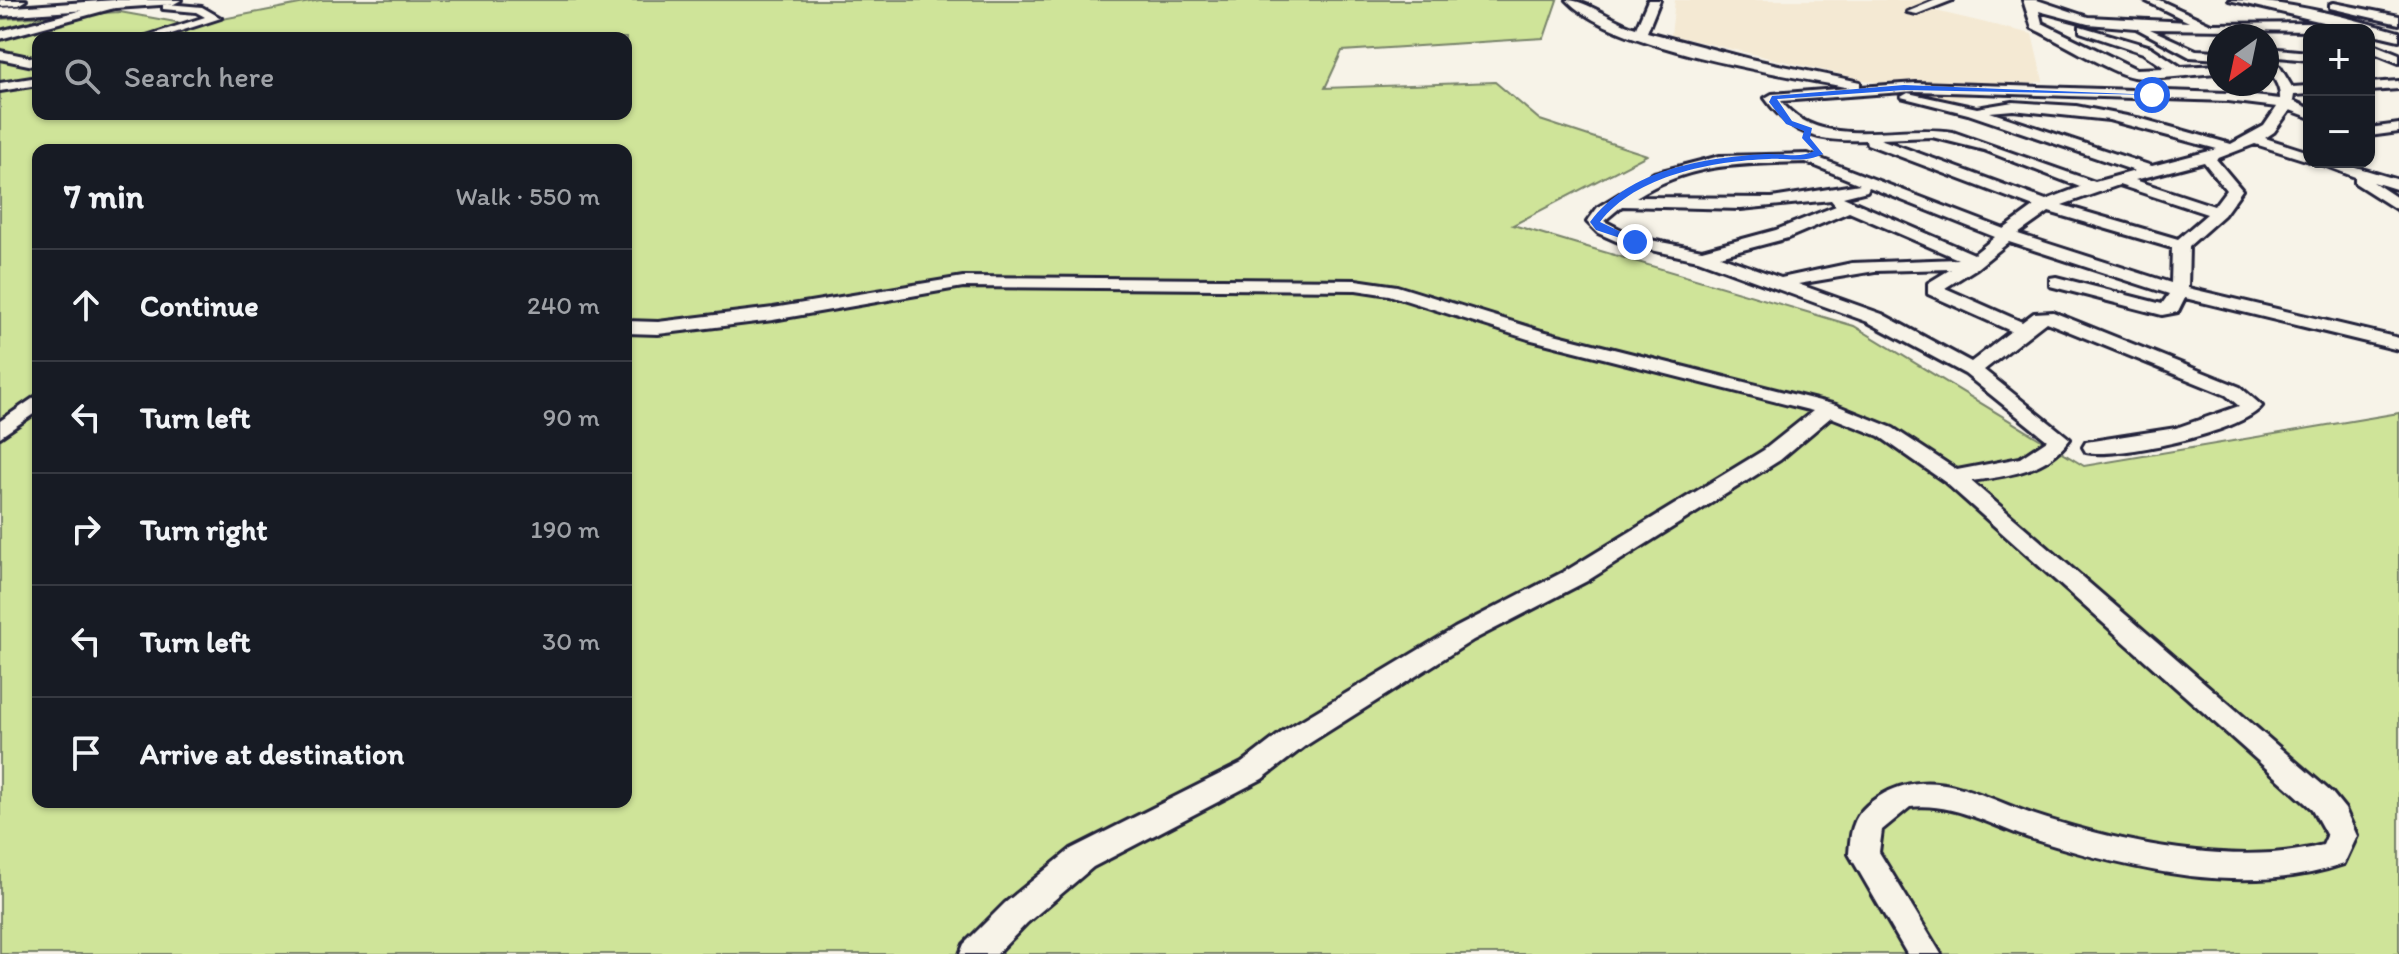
<!DOCTYPE html>
<html lang="en">
<head>
<meta charset="utf-8">
<style>
	:root { --surface:#171b24; --page:#20242c; --text:#f1f3f6; --muted:#9ea1a6; --line:#363941 }
	body { margin:0; font-family:Itim,sans-serif; background:var(--page); color:var(--text) }
	.controls { position:absolute; right:24px; top:24px; display:grid; overflow:hidden; border-radius:16px; box-shadow:0 2px 6px #0004 }
	.controls button { width:72px; height:72px; display:grid; place-items:center; padding:0; border:0; border-bottom:2px solid var(--line); background:var(--surface); color:var(--text); font:40px sans-serif }
	.compass { position:absolute; left:2207px; top:24px; width:72px; height:72px; border-radius:50%; background:var(--surface); box-shadow:0 2px 6px #0004; rotate:213deg }
	.stop { position:absolute; width:24px; height:24px; margin:-18px; border:6px solid #2563eb; border-radius:50%; background:#fff }
	.stop.end { background:#2563eb; border-color:#fff; box-shadow:0 2px 8px #0008 }
	.list { margin:0; padding:0; list-style:none }
	h2 { display:flex; justify-content:space-between; align-items:center; height:104px; margin:0; padding:0 32px; font-size:34px }
	h2 small { font-size:26px; font-weight:400; color:var(--muted) }
	.list li { display:grid; grid-template-columns:52px 1fr auto; gap:24px; align-items:center; box-sizing:border-box; height:112px; padding:0 32px; border-top:2px solid var(--line) }
	.list b { display:block; font-size:30px; white-space:nowrap }
	.list em { font-size:26px; font-style:normal; color:var(--muted) }
	.icon { flex:none; width:44px; height:44px; fill:none; stroke:currentColor; stroke-width:2; stroke-linecap:round; stroke-linejoin:round }
	.map { position:relative; flex:none; width:2399px; height:954px; overflow:hidden }
	.search { position:absolute; background:var(--surface); box-shadow:0 2px 6px #0004; left:32px; top:32px; width:600px; height:88px; display:flex; align-items:center; gap:20px; box-sizing:border-box; padding:0 28px; border-radius:16px; color:var(--muted); font-size:30px }
	.panel { position:absolute; background:var(--surface); box-shadow:0 2px 6px #0004; left:32px; top:144px; width:600px; height:664px; border-radius:16px }
	.map>svg:first-child { display:block }
	.built { fill:#f4e9d3 }
	.green { fill:#cfe499; stroke:#78836a; stroke-width:2; fill-rule:evenodd }
	.lines { fill:none; stroke-linecap:round; stroke-linejoin:round }
	.minor-casing { stroke:#22223b; stroke-width:6 }
	.major-casing { stroke:#22223b; stroke-width:6 }
	.highway-casing { stroke:#22223b; stroke-width:6 }
	.minor { fill:#f7f3e8; fill-rule:evenodd }
	.major { fill:#f7f3e8; fill-rule:evenodd }
	.highway { fill:#f7f3e8; fill-rule:evenodd }
	.route { fill:#2563eb }
</style>
</head>
<body>
<div class="map">
<svg width="2399" height="954" viewBox="0 0 2399 954">
	<rect width="100%" height="100%" fill="#f7f3e8"/>
	<filter id="ink" filterUnits="userSpaceOnUse"><feTurbulence type="fractalNoise" baseFrequency=".0125" numOctaves="2"/><feDisplacementMap in="SourceGraphic" scale="16" xChannelSelector="R" yChannelSelector="G"/><feConvolveMatrix kernelMatrix="1 2 1 2 8 2 1 2 1" color-interpolation-filters="sRGB"/></filter>
	<g filter="url(#ink)">
		<!-- built -->
		<path class="built" d="M1675,0h252l-8,7 113,27 11,47 -92,19 -280,-65z"/>
		<!-- green -->
		<path class="green" d="M320,0h1237l-13,38 -202,13 -17,37 170,-6 45,38 107,35 -134,70 341,101 230,140 315,-53v541h-2399v-935l120,-7 72,13zM38,38h588v76h-588zM38,150h588v652h-588z"/>
		<g class="lines">
			<!-- minor casing -->
			<g class="minor-casing">
				<path id="minor" d="M1567,0c19,0 48,22 69,28l12,-28h12l-13,32 103,27 110,23v5l56,-4 312,10 52,6c1,-17 -13,-25 -13,-40l13,8 12,20 17,-1v8l-15,1 -1,6 16,7v9l-19,-7 -16,22 -9,6 44,14v9l-54,-17 -39,15 26,31 -18,25 -35,31 -1,42 211,50v12l-214,-52 -7,14 -16,3 -112,-29v-8l6,-1 106,27 7,-10 -160,-52 -32,26 -32,20 77,34 12,-9 19,-1 187,75 22,19c-20,26 -144,53 -176,46l-3,-5 3,-5 90,-14 63,-22 -13,-11 -180,-73 -62,48 86,69c-23,32 -62,37 -99,42l361,312 13,16 12,27 -13,28c-99,34 -216,5 -312,-25 -40,-13 -78,-37 -122,-32l-28,23 -3,22 62,102h-34l-58,-100c1,-10 1,-21 5,-30 8,-23 41,-39 64,-41 40,-4 79,20 117,32 83,27 201,53 288,30l4,-9 -15,-27 -367,-327 -66,-46 -48,-19 -51,43 -193,121 -114,59 -168,106 -43,33 -169,88 -66,56 -30,31h-37l4,-10 41,-41 66,-54 171,-86 43,-33 170,-102 114,-59 195,-119 49,-39 -285,-72 -139,-44 -33,-5 -393,-3 -190,33 -115,14 -32,-1v-12l32,1 115,-14 190,-31 393,3 41,6 145,45 294,74 57,23 64,42 63,-12 27,-18 -82,-66 -97,-52 -170,-62 -75,-16 -25,-11 -11,-11 11,-15 56,-34 66,-17 88,-2 196,75 30,-22 -167,-63 -1,-4c-46,2 -74,-4 -101,-42l7,-4 78,-6c-68,-14 -238,-39 -283,-88zM1916,91l312,10 49,6 -13,19 -33,18 -89,-25 -66,-13 -63,-4 -36,6 -69,-15 -7,4 67,17 167,57 -40,11 -142,-50c-55,-9 -134,20 -172,-31zM2013,110l96,10 108,29 -65,17 -162,-54zM1932,137l52,13 96,37 -34,13 -166,-61zM1806,162l54,22 -88,14 -136,-1c56,-35 106,-33 170,-35zM2204,162l22,28 -12,16 -79,-26zM2119,185l88,29 -29,25 -116,-34zM1869,187l126,50 -21,17 -131,-57 24,-6zM1831,200l5,6 -60,24 -74,20 -67,-13 -31,-16 18,-15 119,3zM1849,212l109,47 -106,4 -71,15 -61,-22 68,-18zM2049,212l123,36 -1,35 -153,-49zM1951,269l-23,14v11l83,37 -40,31 -89,-48 -84,-30 77,-13z
					M1936,0h17l-36,14 -10,-2z
					M2023,0h14l51,17 101,5 -45,-22h15l52,24 103,-1 6,4 -11,4 -159,-2 46,21 23,1v8l-29,-2 -54,-29 -48,-4 -49,-13 3,12 94,46 29,-1 -22,-15 -63,-21v-6l71,21 30,20 38,-2v8c-28,1 -57,8 -86,4 -20,-3 -79,-39 -101,-49z
					M2229,0c57,0 116,17 170,32v8z
					M114,2l4,1v4l-118,32v-8z
					M2334,3l65,13v8l-69,-16v-4z
					M167,4l35,3 19,11 -62,20h-19l65,-21 -9,-5 -33,-3v-4z
					M2369,42l30,12v9l-30,-12z
					M2267,48l42,4v8l-42,-4z
					M0,51l38,8v8l-38,-8z
					M38,77v8l-38,6v-8z
					M2399,81v8l-30,2v-8z
					M2399,124v8l-30,4v-8z
					M2316,162h23l60,18v10l-26,-8 26,17v12l-44,-28v-6z
					M38,395v16l-38,26v-16z"/>
			</g>
			<!-- major casing -->
			<g class="major-casing">
				<path id="major" d="M115,0h66l-7,4 -174,12v-8z"/>
			</g>
			<!-- highway casing -->
			<g class="highway-casing">
				<path id="highway" d="M0,0h26l-8,5 -18,1z"/>
			</g>
			<!-- minor -->
			<use href="#minor" class="minor"/>
			<!-- major -->
			<use href="#major" class="major"/>
			<!-- highway -->
			<use href="#highway" class="highway"/>
		</g>
	</g>
	<!-- route -->
	<path class="route" d="M1904,85l252,10 -252,-5 -127,9 15,22 20,7 -2,10 13,16c-18,9 -34,4 -54,5 -56,2 -133,16 -169,63l38,18v4l-42,-14 -6,-8c39,-53 114,-64 175,-68 17,-1 35,5 49,-3l-12,-13 2,-7 -18,-7 -17,-22 3,-6z"/>
</svg>
<div class="controls">
<button>+</button>
<button>−</button>
</div>
<svg class="compass" viewBox="-18 -18 36 36"><path d="M0-13l5 13h-10z" fill="#e53935"/><path d="M0 13l5-13h-10z" fill="#9ea1a6"/></svg>
<div class="stop" style="left:2152px;top:95px"></div>
<div class="stop end" style="left:1635px;top:242px"></div>
<div class="search"><svg class="icon" aria-label="search" viewBox="0 0 24 24"><circle cx="10" cy="10" r="6"/><path d="M15 15l6 6"/></svg>Search here</div>
<section class="panel">
<h2>7 min<small>Walk · 550 m</small></h2>
<ul class="list">
<li><svg class="icon" aria-label="ahead" viewBox="0 0 24 24"><path d="M12 20V5M6 11l6-6 6 6"/></svg><div><b>Continue</b></div><em>240 m</em></li>
<li><svg class="icon" aria-label="left" viewBox="0 0 24 24"><path d="M17 20v-9H6M10 6l-5 5 5 5"/></svg><div><b>Turn left</b></div><em>90 m</em></li>
<li><svg class="icon" aria-label="right" viewBox="0 0 24 24"><path d="M7 20v-9h11M14 6l5 5-5 5"/></svg><div><b>Turn right</b></div><em>190 m</em></li>
<li><svg class="icon" aria-label="left" viewBox="0 0 24 24"><path d="M17 20v-9H6M10 6l-5 5 5 5"/></svg><div><b>Turn left</b></div><em>30 m</em></li>
<li><svg class="icon" aria-label="arrive" viewBox="0 0 24 24"><path d="M6 21V4h12l-3 4 3 4H6"/></svg><div><b>Arrive at destination</b></div></li>
</ul>
</section>
</div>
</body>
</html>
